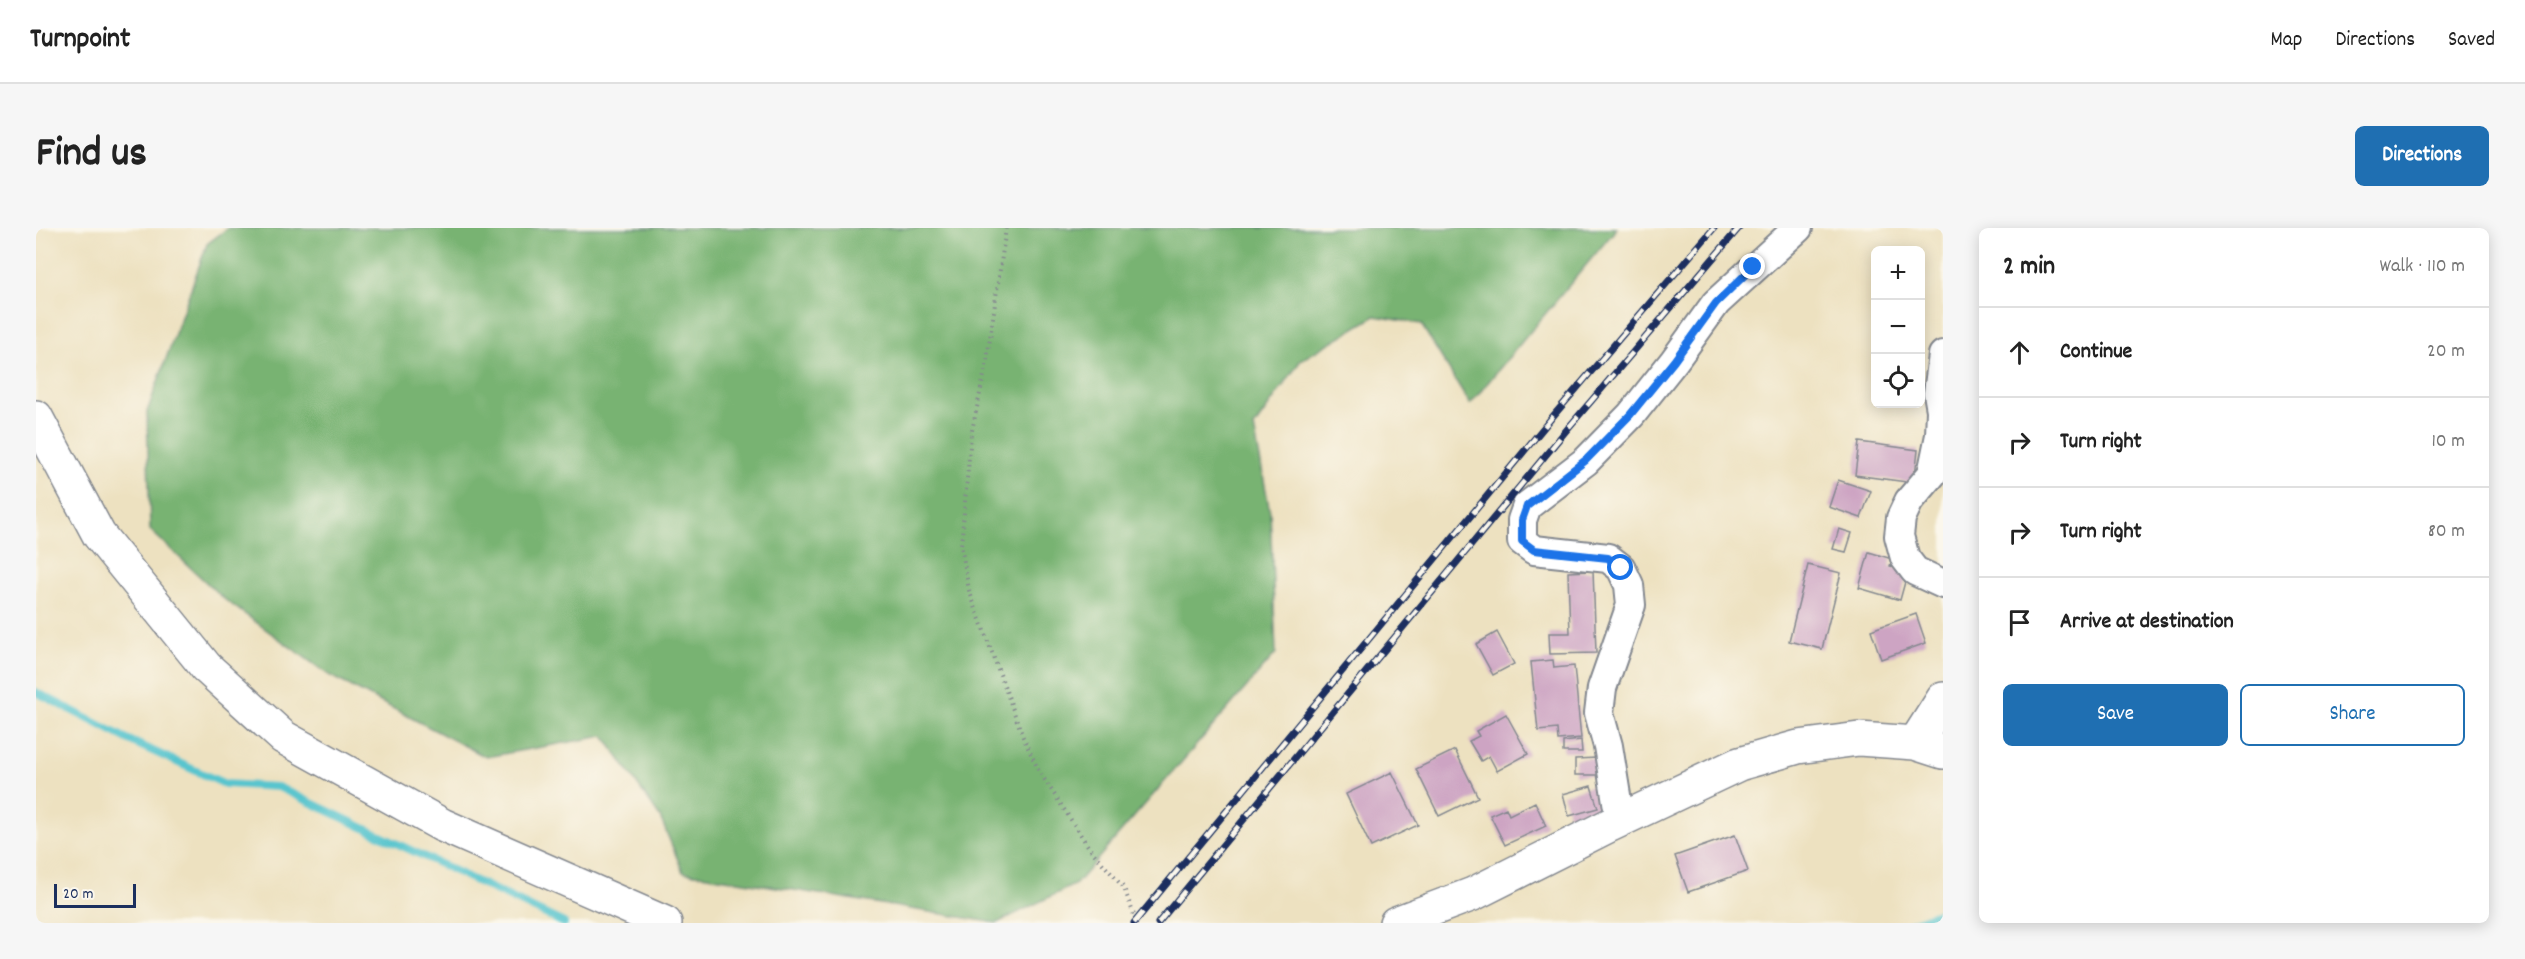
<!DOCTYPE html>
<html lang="en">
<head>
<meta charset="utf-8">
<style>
	:root { --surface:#fff; --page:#f6f6f6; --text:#222; --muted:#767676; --line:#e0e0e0; --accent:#1f6fb2 }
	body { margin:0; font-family:Dekko,sans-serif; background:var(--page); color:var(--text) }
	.controls { position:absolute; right:18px; top:18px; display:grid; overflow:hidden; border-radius:9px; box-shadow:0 3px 15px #0003 }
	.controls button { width:54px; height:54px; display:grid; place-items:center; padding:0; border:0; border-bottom:2px solid var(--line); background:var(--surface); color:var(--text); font:30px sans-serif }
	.scale { position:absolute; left:18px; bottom:15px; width:82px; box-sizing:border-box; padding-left:6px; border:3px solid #1b2f5e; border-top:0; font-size:16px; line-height:21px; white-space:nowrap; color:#1b2f5e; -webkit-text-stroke:4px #fbf7ec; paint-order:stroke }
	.stop { position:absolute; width:18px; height:18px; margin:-14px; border:4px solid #1a73e8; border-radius:50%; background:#fff }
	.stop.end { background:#1a73e8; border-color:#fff; box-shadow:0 2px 6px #0008 }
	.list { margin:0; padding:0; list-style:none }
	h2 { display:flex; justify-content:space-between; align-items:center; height:78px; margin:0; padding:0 24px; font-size:26px }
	h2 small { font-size:20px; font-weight:400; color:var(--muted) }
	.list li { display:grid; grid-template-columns:39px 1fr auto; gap:18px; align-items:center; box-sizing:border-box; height:90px; padding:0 24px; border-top:2px solid var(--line) }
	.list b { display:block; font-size:22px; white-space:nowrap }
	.list em { font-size:20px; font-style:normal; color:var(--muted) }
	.actions { display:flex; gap:12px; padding:18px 24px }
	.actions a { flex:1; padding:14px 0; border:2px solid var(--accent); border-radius:9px; text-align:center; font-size:21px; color:var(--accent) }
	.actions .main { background:var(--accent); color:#fff }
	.icon { flex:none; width:33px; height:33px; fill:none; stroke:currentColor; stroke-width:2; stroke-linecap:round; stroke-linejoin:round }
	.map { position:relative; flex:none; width:1907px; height:695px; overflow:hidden; border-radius:9px }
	header { display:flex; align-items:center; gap:36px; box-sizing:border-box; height:84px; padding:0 30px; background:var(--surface); border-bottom:2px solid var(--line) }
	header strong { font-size:28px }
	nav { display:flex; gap:33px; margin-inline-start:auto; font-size:21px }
	.intro { display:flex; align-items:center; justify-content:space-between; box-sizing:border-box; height:144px; padding:0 36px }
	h1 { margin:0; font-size:42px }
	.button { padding:15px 27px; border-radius:9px; background:var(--accent); color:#fff; font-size:21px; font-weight:700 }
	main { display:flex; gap:36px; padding:0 36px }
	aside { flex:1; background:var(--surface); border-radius:9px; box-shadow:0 3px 15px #0003 }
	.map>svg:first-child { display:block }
	.forest { fill:#78b372; stroke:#4a7168; stroke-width:1.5 }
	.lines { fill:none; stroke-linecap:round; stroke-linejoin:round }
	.stream { stroke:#58c5ce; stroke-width:8 }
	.building { fill:#cda4c3 }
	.minor-casing { stroke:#84888f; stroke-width:32 }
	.tertiary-casing { stroke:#84888f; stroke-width:36 }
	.path { stroke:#84888f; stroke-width:4; stroke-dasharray:1.5 4.5; stroke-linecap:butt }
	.minor { stroke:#fff; stroke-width:28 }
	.tertiary { stroke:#fff; stroke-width:33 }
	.rail-casing { stroke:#1b2f5e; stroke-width:7 }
	.rail { stroke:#fbf7ec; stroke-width:4.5; stroke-dasharray:14; stroke-linecap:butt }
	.route { stroke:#1a73e8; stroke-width:8 }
</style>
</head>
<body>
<header>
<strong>Turnpoint</strong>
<nav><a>Map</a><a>Directions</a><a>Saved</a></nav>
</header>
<div class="intro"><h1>Find us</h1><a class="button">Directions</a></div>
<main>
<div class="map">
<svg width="1907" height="695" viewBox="0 0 1907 695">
	<rect width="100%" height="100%" fill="#fbf7ec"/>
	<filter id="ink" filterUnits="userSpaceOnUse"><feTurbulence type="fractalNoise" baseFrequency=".0167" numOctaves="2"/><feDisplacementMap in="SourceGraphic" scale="12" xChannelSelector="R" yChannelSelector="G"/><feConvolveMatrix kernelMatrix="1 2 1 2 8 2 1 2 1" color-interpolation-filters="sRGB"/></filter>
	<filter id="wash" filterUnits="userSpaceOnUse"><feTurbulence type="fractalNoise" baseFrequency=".008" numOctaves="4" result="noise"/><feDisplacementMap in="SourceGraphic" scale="24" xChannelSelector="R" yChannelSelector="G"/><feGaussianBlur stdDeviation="1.35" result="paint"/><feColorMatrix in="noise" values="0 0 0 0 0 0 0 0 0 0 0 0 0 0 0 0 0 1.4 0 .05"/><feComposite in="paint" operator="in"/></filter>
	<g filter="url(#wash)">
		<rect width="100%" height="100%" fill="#ede1c0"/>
		<!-- forest -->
		<path class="forest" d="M192,0h1389l-147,176 -49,-80 -46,-8 -74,44 -47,67 16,85 6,141 -200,231 -79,39 -314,-51 -23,-55 -56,-81 -118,21 -157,-82 -105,-76 -74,-69 -3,-118 60,-168z"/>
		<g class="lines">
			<!-- stream -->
			<path class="stream" d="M0,464l99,51 90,41 53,3 286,136
				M1876,695l31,-12"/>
		</g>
		<g id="blocks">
			<!-- building -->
			<path class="building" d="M1823,214l59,8 -4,33 -59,-8z
				M1802,252l33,11 -10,27 -32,-11z
				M1803,301l13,4 -6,19 -13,-3z
				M1833,324l23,7 -2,7 18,5 -8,29 -41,-12z
				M1772,337l33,8 -19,76 -33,-8z
				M1557,343l3,82 -46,1 -1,-21h21l-2,-61z
				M1880,386l10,29 -45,16 -10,-29z
				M1461,404l17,32 -21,11 -17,-31z
				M1517,432l1,8 20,-2 7,72 -23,2 -1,-11 -19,2 -7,-69z
				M1470,486l22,40 -31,17 -8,-15 -8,5 -12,-20 10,-5 -3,-5z
				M1545,512l1,12h-19v-10z
				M1419,522l23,47 -39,19 -23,-47z
				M1561,530l1,17h-23v-16z
				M1356,544l26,53 -47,22 -25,-53z
				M1555,558l7,22 -29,8 -6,-22z
				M1499,574l11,24 -41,19 -15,-30 16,-7 3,7z
				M1699,607l13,36 -60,21 -13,-36z"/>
		</g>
	</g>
	<g filter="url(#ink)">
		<use href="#blocks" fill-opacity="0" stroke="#84888f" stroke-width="1.5"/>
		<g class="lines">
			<!-- minor casing -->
			<g class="minor-casing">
				<path id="minor" d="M1907,127l-5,38 3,17 -1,25 -8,39 -23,27 -8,17 -2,18 6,22 10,13 28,13
					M1584,592l-12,-74 -9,-33 3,-25 29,-83 -2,-20 -8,-17 -13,-10 -74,-8 -12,-9v-21l5,-14 59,-45 45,-46 43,-54 42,-58 82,-75"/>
			</g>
			<!-- tertiary casing -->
			<g class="tertiary-casing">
				<path id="tertiary" d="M0,189l63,118 107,132 77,70 159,88 223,98
					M1879,515l28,-44
					M1360,695l77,-29 137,-69 129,-61 59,-17 61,-8 56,4 28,9"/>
			</g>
			<!-- path -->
			<path class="path" d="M970,0l-20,138 -15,69 -10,111 8,44 54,147 16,34 51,78 34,39 13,35"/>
			<!-- minor -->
			<use href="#minor" class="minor"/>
			<!-- tertiary -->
			<use href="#tertiary" class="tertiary"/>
			<!-- rail casing -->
			<g class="rail-casing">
				<path id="rail" d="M1098,695l420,-508 160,-187
					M1122,695l411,-496 170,-199"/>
			</g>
			<!-- rail -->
			<use href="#rail" class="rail"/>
		</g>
	</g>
	<g class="lines" filter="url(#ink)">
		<!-- route -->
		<path class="route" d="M1585,340l-13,-10 -74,-8 -12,-9v-21l5,-14 59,-46 44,-45 44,-54 42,-58 37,-36"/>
	</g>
</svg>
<div class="controls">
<button>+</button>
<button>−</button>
<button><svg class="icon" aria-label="locate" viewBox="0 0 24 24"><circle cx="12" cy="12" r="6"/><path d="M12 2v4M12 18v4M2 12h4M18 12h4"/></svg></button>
</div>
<div class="scale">20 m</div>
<div class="stop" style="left:1585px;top:340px"></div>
<div class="stop end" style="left:1717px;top:39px"></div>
</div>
<aside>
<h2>2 min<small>Walk · 110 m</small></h2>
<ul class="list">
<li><svg class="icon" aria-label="ahead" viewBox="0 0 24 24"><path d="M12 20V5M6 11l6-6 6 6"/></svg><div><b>Continue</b></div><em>20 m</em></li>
<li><svg class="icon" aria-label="right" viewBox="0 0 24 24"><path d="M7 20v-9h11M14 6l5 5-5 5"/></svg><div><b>Turn right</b></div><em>10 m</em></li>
<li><svg class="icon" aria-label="right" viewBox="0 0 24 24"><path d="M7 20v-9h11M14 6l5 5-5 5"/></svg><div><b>Turn right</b></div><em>80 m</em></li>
<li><svg class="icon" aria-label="arrive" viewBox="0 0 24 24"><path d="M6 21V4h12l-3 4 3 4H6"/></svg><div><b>Arrive at destination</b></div></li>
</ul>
<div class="actions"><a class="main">Save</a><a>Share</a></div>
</aside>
</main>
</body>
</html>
